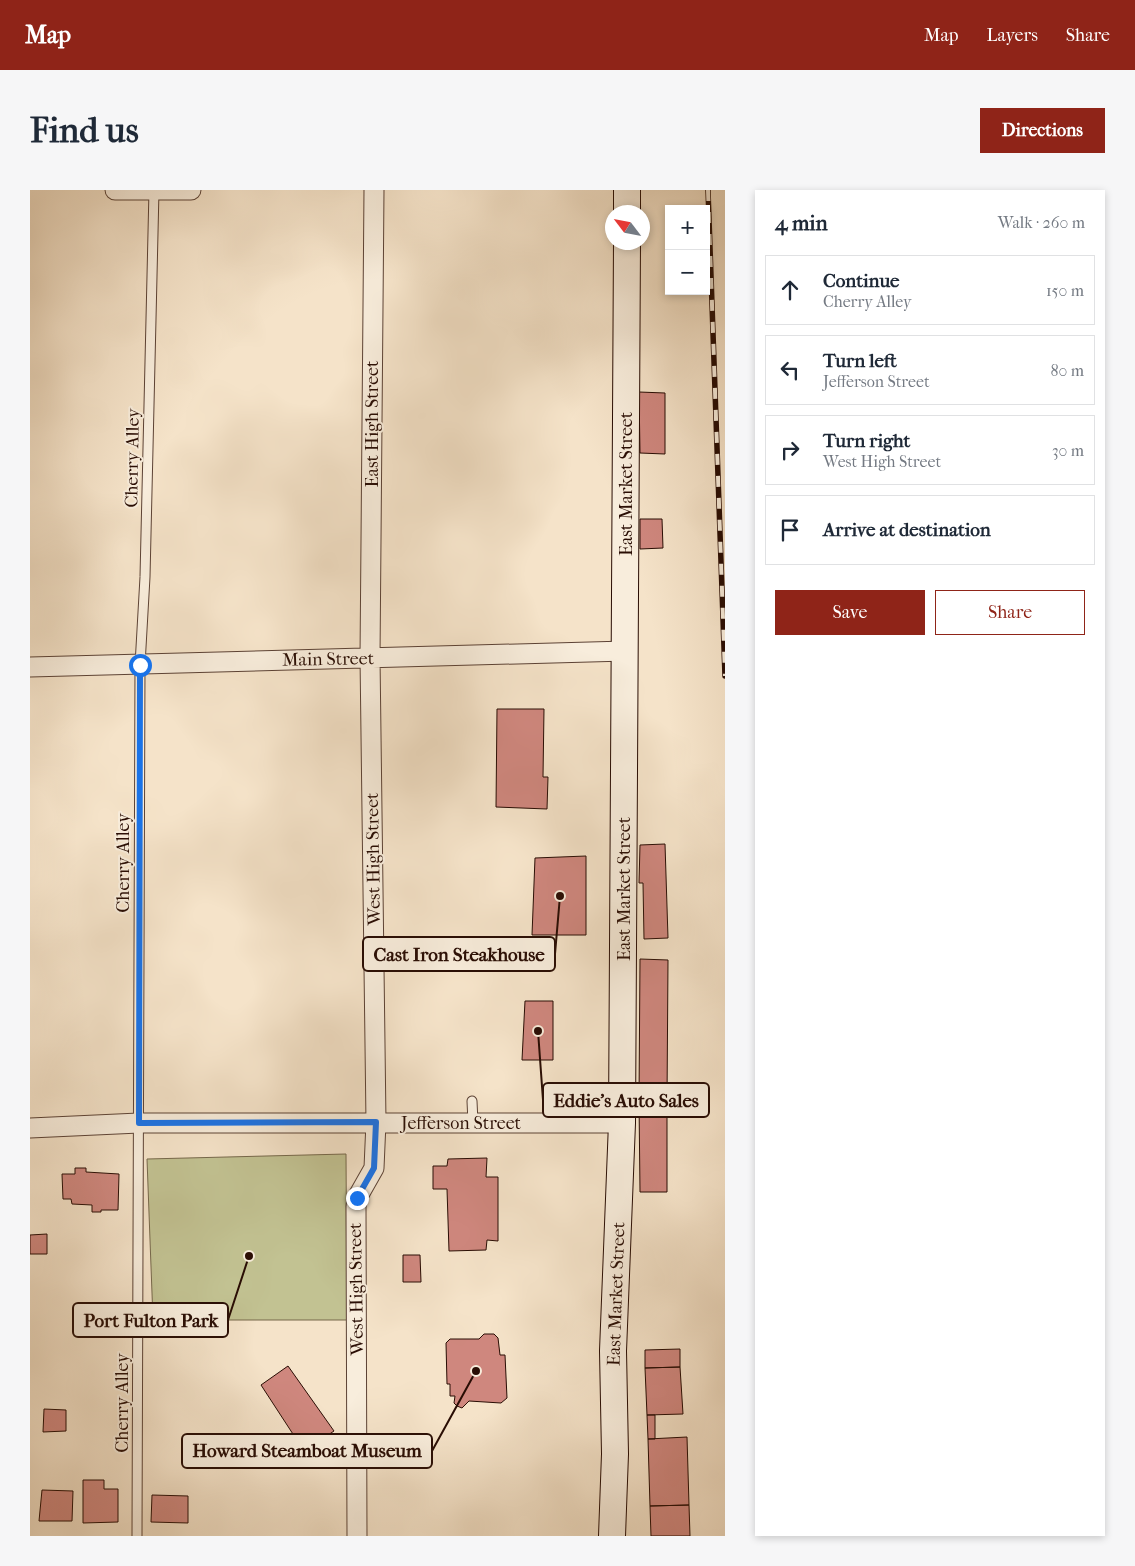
<!DOCTYPE html>
<html lang="en">
<head>
<meta charset="utf-8">
<style>
	:root { --surface:#fff; --page:#f6f6f7; --text:#1f2937; --muted:#747a83; --line:#e0e1e3; --accent:#8f2418 }
	body { margin:0; font-family:"IM FELL French Canon",serif; background:var(--page); color:var(--text) }
	.controls { position:absolute; right:15px; top:15px; display:grid; overflow:hidden; border-radius:0px; box-shadow:0 2px 8px #0003 }
	.controls button { width:45px; height:45px; display:grid; place-items:center; padding:0; border:0; border-bottom:1px solid var(--line); background:var(--surface); color:var(--text); font:25px sans-serif }
	.compass { position:absolute; left:575px; top:15px; width:45px; height:45px; border-radius:50%; background:var(--surface); box-shadow:0 2px 8px #0003; rotate:302deg }
	.stop { position:absolute; width:15px; height:15px; margin:-11px; border:4px solid #1a73e8; border-radius:50%; background:#fff }
	.stop.end { background:#1a73e8; border-color:#fff; box-shadow:0 1px 5px #0008 }
	.list { margin:0; padding:0; list-style:none }
	h2 { display:flex; justify-content:space-between; align-items:center; height:65px; margin:0; padding:0 20px; font-size:21px }
	h2 small { font-size:16px; font-weight:400; color:var(--muted) }
	.list li { display:grid; grid-template-columns:32px 1fr auto; gap:15px; align-items:center; box-sizing:border-box; height:70px; margin:0 10px 10px; padding:0 10px; border:1px solid var(--line); border-radius:0px }
	.list b { display:block; font-size:19px; white-space:nowrap }
	.list p { margin:0; font-size:16px; white-space:nowrap; color:var(--muted) }
	.list em { font-size:16px; font-style:normal; color:var(--muted) }
	.actions { display:flex; gap:10px; padding:15px 20px }
	.actions a { flex:1; padding:11px 0; border:1px solid var(--accent); border-radius:0px; text-align:center; font-size:18px; color:var(--accent) }
	.actions .main { background:var(--accent); color:#fff }
	.icon { flex:none; width:28px; height:28px; fill:none; stroke:currentColor; stroke-width:2; stroke-linecap:round; stroke-linejoin:round }
	.map { position:relative; flex:none; width:695px; height:1346px; overflow:hidden; border-radius:0px }
	header { display:flex; align-items:center; gap:30px; box-sizing:border-box; height:70px; padding:0 25px; background:var(--accent); color:#fff }
	header strong { font-size:24px }
	nav { display:flex; gap:28px; margin-inline-start:auto; font-size:18px }
	.intro { display:flex; align-items:center; justify-content:space-between; box-sizing:border-box; height:120px; padding:0 30px }
	h1 { margin:0; font-size:35px }
	.button { padding:12px 22px; border-radius:0px; background:var(--accent); color:#fff; font-size:18px; font-weight:700 }
	main { display:flex; gap:30px; padding:0 30px }
	aside { flex:1; background:var(--surface); border-radius:0px; box-shadow:0 2px 8px #0003 }
	.map>svg:first-child { display:block }
	.green { fill:#c2c292; stroke:#76684b }
	.building { fill:#cf877e; stroke:#290d04 }
	.lines { fill:none; stroke-linecap:round; stroke-linejoin:round }
	.lane-casing { stroke:#5c4235; stroke-width:11 }
	.street-casing { stroke:#5c4235; stroke-width:21 }
	.secondary-casing { stroke:#290d04; stroke-width:28 }
	.lane { stroke:#f8eddc; stroke-width:9 }
	.street { stroke:#f8eddc; stroke-width:19 }
	.secondary { stroke:#f8eddc; stroke-width:26 }
	.rail-casing { stroke:#290d04; stroke-width:5.5 }
	.rail { stroke:#f8eddc; stroke-width:4; stroke-dasharray:11; stroke-linecap:butt }
	.route { stroke:#1a73e8; stroke-width:6 }
	.labels { text-anchor:middle; stroke-width:4; stroke-linejoin:round; paint-order:stroke }
	.street-label { font-size:18px; fill:#290d04; stroke:#f8eddc }
	.leader { fill:none; stroke:#290d04; stroke-width:2 }
	.callout-dot { fill:#290d04; stroke:#f8eddc; stroke-width:2 }
	.callout { fill:#f8eddc; stroke:#290d04; stroke-width:2 }
	.callout-label { font-size:19px; text-anchor:middle; font-weight:bold; fill:#290d04 }
</style>
</head>
<body>
<header>
<strong>Map</strong>
<nav><a>Map</a><a>Layers</a><a>Share</a></nav>
</header>
<div class="intro"><h1>Find us</h1><a class="button">Directions</a></div>
<main>
<div class="map">
<svg width="695" height="1346" viewBox="0 0 695 1346">
	<rect width="100%" height="100%" fill="#f5e3c9"/>
	<filter id="stains"><feTurbulence type="fractalNoise" baseFrequency=".004" numOctaves="4"/><feColorMatrix values="0 0 0 0 .2 0 0 0 0 .09 0 0 0 0 .02 0 0 0 .5 -.17"/></filter>
	<radialGradient id="worn" r=".72"><stop offset=".6" stop-color="#630" stop-opacity="0"/><stop offset="1" stop-color="#630" stop-opacity=".3"/></radialGradient>
	<!-- green -->
	<path class="green" d="M316,964l1,166h-194l-6,-161z"/>
	<!-- building -->
	<path class="building" d="M609,202l26,1v61l-25,-1z
		M610,329h22l1,29 -23,1z
		M467,519h47l-1,68h5l-1,32 -51,-2z
		M635,654l3,94 -24,1 -1,-56h-4l1,-38z
		M556,666v79h-54l3,-77z
		M610,769l28,1 -1,141h-28z
		M495,811h28v59h-31z
		M609,911h28v91h-27z
		M457,968l-1,19h12v64l-11,-1 -1,10 -37,1 -2,-62h-14v-23h14l1,-7z
		M45,978h11v4l33,2 -1,36h-17v2h-9v-7l-20,-1 -1,-5h-8l-1,-25h13z
		M17,1044v20h-17v-19z
		M373,1065h17l1,27h-18z
		M454,1144h10l4,4 2,17h5l2,43 -6,5 -32,-2 -7,7 -5,-2 -3,-3 1,-7h-5v-12h-3l-1,-41 4,-4h29z
		M650,1159v18l-35,1v-18z
		M258,1176l46,65 -30,20 -43,-66z
		M650,1177l3,47 -36,1 -2,-47z
		M14,1219l22,1v21l-23,1z
		M617,1225h8v24h-7z
		M657,1247l2,68 -39,1 -2,-67z
		M53,1290h21v9h14v33l-35,1z
		M12,1300l31,1 -1,30h-33z
		M122,1305l36,1v27l-37,-1z
		M659,1315l1,31h-39l-1,-30z"/>
	<g class="lines">
		<!-- lane casing -->
		<g class="lane-casing">
			<path id="lane" d="M442,911l1,22
				M107,1346l3,-871 5,-88 9,-387"/>
		</g>
		<!-- street casing -->
		<g class="street-casing">
			<path id="street" d="M85,0h76
				M0,477l596,-16
				M0,938l109,-5h483
				M327,1346l-1,-329 1,-9 17,-30 2,-46 -6,-465 4,-467"/>
		</g>
		<!-- secondary casing -->
		<g class="secondary-casing">
			<path id="secondary" d="M597,22v-22
				M582,1346l3,-82 -2,-103 9,-228 5,-881"/>
		</g>
		<!-- lane -->
		<use href="#lane" class="lane"/>
		<!-- street -->
		<use href="#street" class="street"/>
		<!-- secondary -->
		<use href="#secondary" class="secondary"/>
		<!-- rail casing -->
		<g class="rail-casing">
			<path id="rail" d="M678,0l17,486"/>
		</g>
		<!-- rail -->
		<use href="#rail" class="rail"/>
	</g>
	<g class="lines">
		<!-- route -->
		<path class="route" d="M110,475l-1,458 237,-1 -2,46 -17,30"/>
	</g>
	<g class="labels">
		<!-- street labels -->
		<g class="street-label">
			<text transform="translate(342 234) rotate(-90)" y="6">East High Street</text>
			<text transform="translate(102 268) rotate(-89)" y="6">Cherry Alley</text>
			<text transform="translate(596 294) rotate(-90)" y="6">East Market Street</text>
			<text transform="translate(298 469) rotate(-1)" y="6">Main Street</text>
			<text transform="translate(343 669) rotate(-91)" y="6">West High Street</text>
			<text transform="translate(93 673) rotate(-90)" y="6">Cherry Alley</text>
			<text transform="translate(594 699) rotate(-90)" y="6">East Market Street</text>
			<text x="431" y="939">Jefferson Street</text>
			<text transform="translate(326 1099) rotate(-91)" y="6">West High Street</text>
			<text transform="translate(586 1104) rotate(-88)" y="6">East Market Street</text>
			<text transform="translate(92 1213) rotate(-90)" y="6">Cherry Alley</text>
		</g>
	</g>
	<!-- callouts -->
	<path class="leader" d="M530 706L525 764M508 841L513 910M219 1066L198 1130M446 1181L402 1261"/>
	<g class="callout-dot">
		<circle cx="530" cy="706" r="5"/>
		<circle cx="508" cy="841" r="5"/>
		<circle cx="219" cy="1066" r="5"/>
		<circle cx="446" cy="1181" r="5"/>
	</g>
	<g class="callout">
		<rect x="333" y="747" width="192" height="34" rx="5"/>
		<rect x="513" y="893" width="166" height="34" rx="5"/>
		<rect x="43" y="1113" width="155" height="34" rx="5"/>
		<rect x="152" y="1244" width="250" height="34" rx="5"/>
	</g>
	<g class="callout-label">
		<text x="429" y="771">Cast Iron Steakhouse</text>
		<text x="596" y="917">Eddie's Auto Sales</text>
		<text x="121" y="1137">Port Fulton Park</text>
		<text x="277" y="1267">Howard Steamboat Museum</text>
	</g>
	<rect width="100%" height="100%" filter="url(#stains)"/>
	<rect width="100%" height="100%" fill="url(#worn)"/>
</svg>
<div class="controls">
<button>+</button>
<button>−</button>
</div>
<svg class="compass" viewBox="-18 -18 36 36"><path d="M0-13l5 13h-10z" fill="#e53935"/><path d="M0 13l5-13h-10z" fill="#747a83"/></svg>
<div class="stop" style="left:110px;top:475px"></div>
<div class="stop end" style="left:327px;top:1008px"></div>
</div>
<aside>
<h2>4 min<small>Walk · 260 m</small></h2>
<ul class="list">
<li><svg class="icon" aria-label="ahead" viewBox="0 0 24 24"><path d="M12 20V5M6 11l6-6 6 6"/></svg><div><b>Continue</b><p>Cherry Alley</p></div><em>150 m</em></li>
<li><svg class="icon" aria-label="left" viewBox="0 0 24 24"><path d="M17 20v-9H6M10 6l-5 5 5 5"/></svg><div><b>Turn left</b><p>Jefferson Street</p></div><em>80 m</em></li>
<li><svg class="icon" aria-label="right" viewBox="0 0 24 24"><path d="M7 20v-9h11M14 6l5 5-5 5"/></svg><div><b>Turn right</b><p>West High Street</p></div><em>30 m</em></li>
<li><svg class="icon" aria-label="arrive" viewBox="0 0 24 24"><path d="M6 21V4h12l-3 4 3 4H6"/></svg><div><b>Arrive at destination</b></div></li>
</ul>
<div class="actions"><a class="main">Save</a><a>Share</a></div>
</aside>
</main>
</body>
</html>
